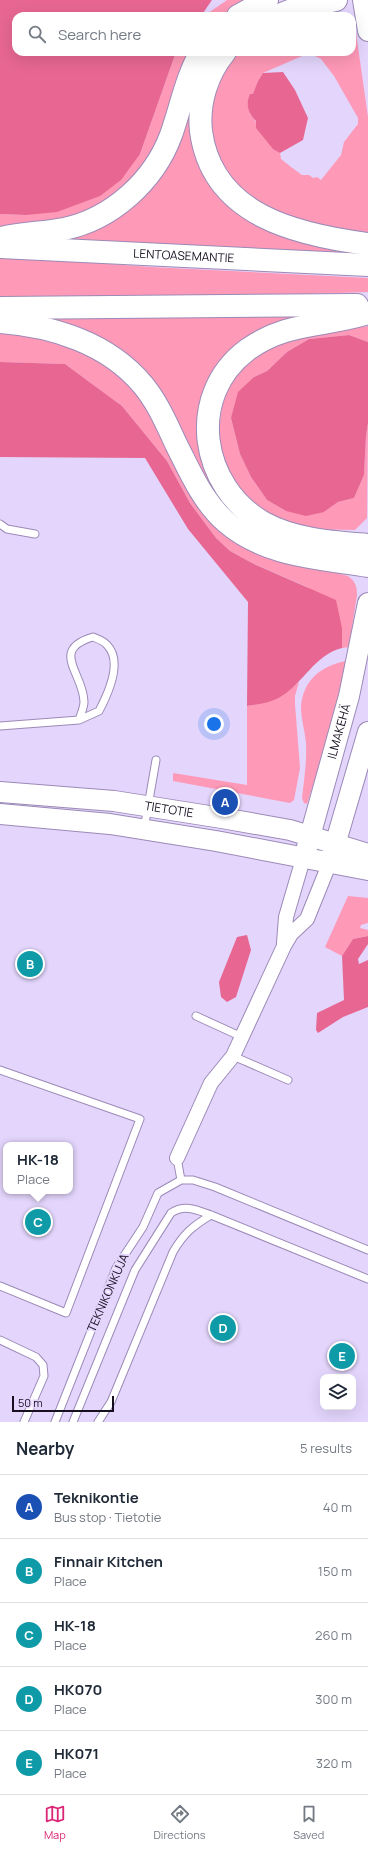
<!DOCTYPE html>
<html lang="en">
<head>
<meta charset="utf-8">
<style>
	:root { --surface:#fff; --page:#f6f6f7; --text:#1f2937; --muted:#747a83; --line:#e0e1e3; --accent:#db2777 }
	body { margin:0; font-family:Manrope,sans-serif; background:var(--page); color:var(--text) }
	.controls { position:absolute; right:12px; bottom:12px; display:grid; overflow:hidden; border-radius:8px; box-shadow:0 4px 16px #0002 }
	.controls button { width:36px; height:36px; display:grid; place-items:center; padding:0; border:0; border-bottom:1px solid var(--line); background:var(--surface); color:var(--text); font:20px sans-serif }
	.scale { position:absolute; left:12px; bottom:10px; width:102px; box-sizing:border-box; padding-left:4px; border:2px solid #160f20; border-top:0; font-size:11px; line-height:14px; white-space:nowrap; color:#160f20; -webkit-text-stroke:3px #e3d5fc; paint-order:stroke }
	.you { position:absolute; left:214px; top:724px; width:14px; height:14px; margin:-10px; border:3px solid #fff; border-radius:50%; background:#1a73e8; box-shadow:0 0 0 6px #1a73e833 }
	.badge { display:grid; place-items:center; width:26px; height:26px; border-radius:50%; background:var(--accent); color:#fff; font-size:13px; font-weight:700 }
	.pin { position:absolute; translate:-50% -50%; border:2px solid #fff; box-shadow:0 1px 4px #0006 }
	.popup { position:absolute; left:3px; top:1142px; width:70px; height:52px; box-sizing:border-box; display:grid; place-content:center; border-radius:8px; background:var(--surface); filter:drop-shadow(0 1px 3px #0005); font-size:13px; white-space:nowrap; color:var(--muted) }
	.popup b { font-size:15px; color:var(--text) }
	.popup::after { content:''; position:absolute; left:50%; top:100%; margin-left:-8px; border:8px solid transparent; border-top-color:var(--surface) }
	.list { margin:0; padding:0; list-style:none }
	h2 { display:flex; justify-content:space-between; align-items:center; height:52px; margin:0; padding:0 16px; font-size:17px }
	h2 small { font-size:13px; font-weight:400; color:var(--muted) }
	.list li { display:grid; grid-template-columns:26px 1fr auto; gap:12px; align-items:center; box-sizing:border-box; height:64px; padding:0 16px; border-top:1px solid var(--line) }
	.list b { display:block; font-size:15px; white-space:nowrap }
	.list p { margin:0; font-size:13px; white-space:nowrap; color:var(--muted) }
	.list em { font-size:13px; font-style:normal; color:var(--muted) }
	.icon { flex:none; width:22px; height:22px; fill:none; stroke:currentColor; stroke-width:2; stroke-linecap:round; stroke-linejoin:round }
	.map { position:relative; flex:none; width:368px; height:1422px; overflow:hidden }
	.search { position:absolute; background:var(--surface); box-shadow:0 4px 16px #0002; left:12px; right:12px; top:12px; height:44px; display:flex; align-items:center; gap:10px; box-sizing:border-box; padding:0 14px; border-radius:12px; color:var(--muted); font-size:15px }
	.sheet { height:372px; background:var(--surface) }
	nav { display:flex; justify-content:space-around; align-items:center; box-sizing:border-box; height:56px; border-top:1px solid var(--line); background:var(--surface); font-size:11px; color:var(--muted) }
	nav a { display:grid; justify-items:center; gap:2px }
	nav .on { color:var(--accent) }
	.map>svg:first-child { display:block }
	.green { fill:#fe99b7; fill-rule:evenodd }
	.forest { fill:#e76792 }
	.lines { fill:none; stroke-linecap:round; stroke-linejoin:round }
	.lane-casing { stroke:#9b8ab7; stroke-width:9 }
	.street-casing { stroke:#9b8ab7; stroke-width:16 }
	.secondary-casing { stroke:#9b8ab7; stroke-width:22 }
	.highway-casing { stroke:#9b8ab7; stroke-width:24 }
	.lane { stroke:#fff; stroke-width:7 }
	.street { stroke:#fff; stroke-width:14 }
	.secondary { stroke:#fff; stroke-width:20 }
	.highway { stroke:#fff; stroke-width:22 }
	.labels { text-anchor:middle; stroke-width:4; stroke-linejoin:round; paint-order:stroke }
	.street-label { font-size:12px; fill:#160f20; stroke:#e3d5fc }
</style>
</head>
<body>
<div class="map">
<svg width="368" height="1422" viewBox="0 0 368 1422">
	<rect width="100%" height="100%" fill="#e3d5fc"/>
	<!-- green -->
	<path class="green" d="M227,0h21l-17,10 -7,6h-20z
		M352,26l4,7 12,84v119l-40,-6 -74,-27 -22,-22 -17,-29 -6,-31 5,-31 15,-29 9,-9h114zM309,53l12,6 13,17 24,42v6l-14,18 -3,13 -20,25 -4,-3 -4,1 -4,-3h-7l-11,-8 -10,-8 -1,-6c-14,-8 -20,-28 -30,-39l8,-33 5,-8z
		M176,52h16l-39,107 -39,41 -50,23 -64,5v-14l26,1 114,-61z
		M204,77l9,104 155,74 -318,-16 59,-18z
		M0,256l151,11 217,11v14l-185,6h-183z
		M22,315l295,1 -31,7 -83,73 -4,11v31l54,92 -33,-25 -62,-115z
		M368,326v16l-19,-7 -40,4 -22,13 -20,19 -13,6 -23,41 9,36 11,23 16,23 19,11 38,1 14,-10 16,-4 10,-23 2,-39 2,-13 -1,95 -12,12 -48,-1 -37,-11 -27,-20 -17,-27 -9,-30 7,-47 8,-15 19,-21 34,-17 30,-8z
		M0,327l82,19 49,37 123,168 94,25c7,5 9,10 9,19l-8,52 -7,1v-20l-35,-41 -55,-24 -22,-12 -14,-13 -26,-35 -23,-42 -45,-55 -57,-42 -65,-2z
		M346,661l-16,70 -23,73 -3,-1 -2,-5c2,-18 5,-36 4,-55 -1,-12 -5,-24 -5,-36 2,-27 20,-41 45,-46z
		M299,682l-4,14v8l5,64 -6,32 -4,3 -117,-22v-8l74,12v-79c21,-3 37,-10 52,-24z
		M348,896l20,2v25l-7,2 -1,3 8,2v6l-15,3 -11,17 -17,-9z"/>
	<!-- forest -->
	<path class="forest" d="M0,0h212l-11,16h-185v36h160l-36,102 -19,26 -21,16 -43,16 -31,3 -26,-1z
		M283,72l12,18 13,28 -5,22 -23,13 -7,-4 -17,-21v-7c-7,-7 -11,-16 -6,-27h3l5,-13 5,-8z
		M349,335l19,7v81l-2,13 -2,39 -10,23 -16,4 -14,10 -18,4 -20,-5 -19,-11 -16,-23 -11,-23 -9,-36 7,-26 16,-15 13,-6 20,-19 22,-13z
		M0,362l65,2 57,42 45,55 23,42 26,35 14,13 22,12 84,37 6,28v20c-28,7 -38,35 -62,49 -10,6 -21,7 -33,9l1,-104 -60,-73 -43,-71 -145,-1z
		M247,935l4,15 -15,47 -9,5 -6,-5 -2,-15 18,-45z
		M368,936v8l-10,15 1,5 9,-4v47l-25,10 -25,16 -2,-3 1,-17 27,-13 -2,-44 11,-17z"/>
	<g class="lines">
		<!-- lane casing -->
		<g class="lane-casing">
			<path id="lane" d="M0,524l7,5 28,5
				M0,726l79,-6 20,-9c9,-17 24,-50 8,-66 -3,-4 -9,-6 -14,-8 -44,13 -9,37 -9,65 0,5 -3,12 -5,18
				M144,829l12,-69
				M196,1016l46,21
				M233,1056l55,24
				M0,1070l140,49 -74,194 -66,-27
				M177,1158l4,22
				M0,1340l36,17 7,8 1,11 -20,46
				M55,1422l61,-154 27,-41 15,-34 23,-13h12l22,7 153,63
				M73,1422l62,-152 36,-57c14,-9 26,-3 40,2l157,64
				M98,1422l13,-20 62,-150c11,-19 20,-26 38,-37"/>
		</g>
		<!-- street casing -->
		<g class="street-casing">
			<path id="street" d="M284,943l2,-26 17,-58
				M177,1158l34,-75 22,-27 51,-110 7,-12 16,-15 23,-57"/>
		</g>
		<!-- secondary casing -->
		<g class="secondary-casing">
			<g id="secondary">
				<path d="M363,0l5,31"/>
				<path id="s1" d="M0,792l114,9 108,17 68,12 78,24"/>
				<path d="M0,814l110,10 106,17 152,29"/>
				<path id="s2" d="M307,847l42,-151 19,-93"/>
				<path d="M332,855l36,-123"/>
			</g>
		</g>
		<!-- highway casing -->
		<g class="highway-casing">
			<g id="highway">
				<path d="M238,16l29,-16"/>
				<path d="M277,16l20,-8 39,-8"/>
				<path d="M225,52c-18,22 -27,51 -24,79 11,85 97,104 167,113"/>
				<path d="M1,238c20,-5 42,-5 63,-9 48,-10 90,-48 107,-94 10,-28 15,-57 30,-83"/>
				<path id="s3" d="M0,247l368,18"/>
				<path d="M0,308l357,-3"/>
				<path d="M368,313c-43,14 -81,8 -121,37 -61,46 -47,137 17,173 31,17 70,19 104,22"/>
				<path d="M0,322c53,4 108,21 143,63 15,18 24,40 34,61 13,26 26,56 49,76 39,34 93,36 142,44"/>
			</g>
		</g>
		<!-- lane -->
		<use href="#lane" class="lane"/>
		<!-- street -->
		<use href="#street" class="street"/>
		<!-- secondary -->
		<use href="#secondary" class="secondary"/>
		<!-- highway -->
		<use href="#highway" class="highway"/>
	</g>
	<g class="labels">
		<!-- street labels -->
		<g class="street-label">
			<text dy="4" stroke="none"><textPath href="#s3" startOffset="184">LENTOASEMANTIE</textPath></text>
			<text dy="4" stroke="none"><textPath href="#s2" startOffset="120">ILMAKEHÄ</textPath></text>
			<text dy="4" stroke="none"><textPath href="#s1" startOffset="170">TIETOTIE</textPath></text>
			<text transform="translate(108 1293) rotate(-66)" y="4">TEKNIKONKUJA</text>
		</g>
	</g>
</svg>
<div class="controls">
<button><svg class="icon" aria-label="layers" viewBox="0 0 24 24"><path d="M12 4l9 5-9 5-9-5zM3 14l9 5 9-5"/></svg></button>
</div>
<div class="scale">50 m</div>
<div class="you"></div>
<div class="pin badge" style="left:225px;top:802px;background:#1a4fb4">A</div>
<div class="pin badge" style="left:30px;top:964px;background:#0f9aa8">B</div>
<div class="pin badge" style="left:38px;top:1222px;background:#0f9aa8">C</div>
<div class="popup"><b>HK-18</b>Place</div>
<div class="pin badge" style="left:223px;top:1328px;background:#0f9aa8">D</div>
<div class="pin badge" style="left:342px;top:1356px;background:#0f9aa8">E</div>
<div class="search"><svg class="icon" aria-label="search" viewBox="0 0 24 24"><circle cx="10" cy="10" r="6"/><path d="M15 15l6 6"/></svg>Search here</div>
</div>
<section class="sheet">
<h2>Nearby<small>5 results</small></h2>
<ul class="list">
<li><span class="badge" style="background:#1a4fb4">A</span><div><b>Teknikontie</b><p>Bus stop · Tietotie</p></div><em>40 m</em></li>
<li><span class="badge" style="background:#0f9aa8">B</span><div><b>Finnair Kitchen</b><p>Place</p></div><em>150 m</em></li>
<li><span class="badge" style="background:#0f9aa8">C</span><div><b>HK-18</b><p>Place</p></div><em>260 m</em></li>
<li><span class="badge" style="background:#0f9aa8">D</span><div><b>HK070</b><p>Place</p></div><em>300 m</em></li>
<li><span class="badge" style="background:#0f9aa8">E</span><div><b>HK071</b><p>Place</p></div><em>320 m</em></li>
</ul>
</section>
<nav>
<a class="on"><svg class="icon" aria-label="map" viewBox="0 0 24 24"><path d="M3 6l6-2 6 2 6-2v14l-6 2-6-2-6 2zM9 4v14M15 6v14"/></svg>Map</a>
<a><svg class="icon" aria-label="directions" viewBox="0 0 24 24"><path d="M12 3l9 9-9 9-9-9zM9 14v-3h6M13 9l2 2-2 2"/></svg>Directions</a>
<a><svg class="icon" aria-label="saved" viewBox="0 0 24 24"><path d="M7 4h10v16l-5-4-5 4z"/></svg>Saved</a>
</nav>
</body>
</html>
